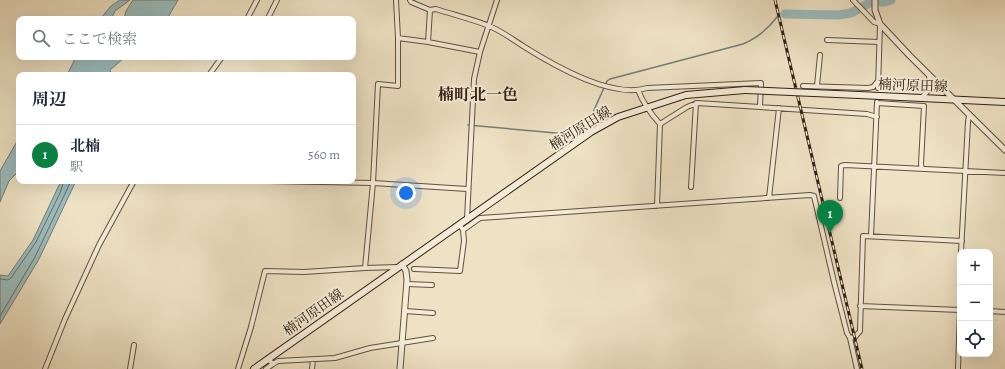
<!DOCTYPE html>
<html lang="ja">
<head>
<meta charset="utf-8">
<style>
	:root { --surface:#fff; --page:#f6f6f7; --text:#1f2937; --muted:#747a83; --line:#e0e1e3; --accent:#0b8043 }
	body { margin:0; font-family:Alegreya,"Noto Serif JP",serif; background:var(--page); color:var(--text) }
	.controls { position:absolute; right:12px; bottom:12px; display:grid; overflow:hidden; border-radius:8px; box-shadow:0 4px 16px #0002 }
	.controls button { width:36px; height:36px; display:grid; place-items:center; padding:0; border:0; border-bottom:1px solid var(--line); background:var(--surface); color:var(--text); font:20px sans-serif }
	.you { position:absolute; left:406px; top:193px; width:14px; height:14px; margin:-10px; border:3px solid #fff; border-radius:50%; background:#1a73e8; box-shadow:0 0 0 6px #1a73e833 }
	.badge { display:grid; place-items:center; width:26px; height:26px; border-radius:50%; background:var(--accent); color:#fff; font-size:13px; font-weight:700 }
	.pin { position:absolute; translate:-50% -33px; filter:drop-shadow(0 1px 2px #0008) }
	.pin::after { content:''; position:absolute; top:21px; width:14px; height:12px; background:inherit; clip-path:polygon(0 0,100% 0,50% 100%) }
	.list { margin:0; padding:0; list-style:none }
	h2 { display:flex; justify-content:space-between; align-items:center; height:52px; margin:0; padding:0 16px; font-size:17px }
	h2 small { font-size:13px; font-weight:400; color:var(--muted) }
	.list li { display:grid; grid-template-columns:26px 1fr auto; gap:12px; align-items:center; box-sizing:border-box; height:60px; padding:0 16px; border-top:1px solid var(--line) }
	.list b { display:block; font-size:15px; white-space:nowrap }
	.list p { margin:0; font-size:13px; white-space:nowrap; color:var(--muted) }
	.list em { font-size:13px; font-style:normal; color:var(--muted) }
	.icon { flex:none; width:22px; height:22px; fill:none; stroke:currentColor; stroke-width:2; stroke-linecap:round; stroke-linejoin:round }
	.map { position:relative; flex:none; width:1005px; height:369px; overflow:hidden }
	.search { position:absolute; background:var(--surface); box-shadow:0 4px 16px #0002; left:16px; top:16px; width:340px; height:44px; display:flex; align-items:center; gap:10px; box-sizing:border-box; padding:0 14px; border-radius:8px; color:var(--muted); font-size:15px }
	.panel { position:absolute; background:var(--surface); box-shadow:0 4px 16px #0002; left:16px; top:72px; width:340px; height:112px; border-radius:8px }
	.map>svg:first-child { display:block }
	.water { fill:#9cbcbd; stroke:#727e77 }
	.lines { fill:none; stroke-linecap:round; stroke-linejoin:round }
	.shore { stroke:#676e66; stroke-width:1 }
	.stream { stroke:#727e77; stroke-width:1.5 }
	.river { stroke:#9cbcbd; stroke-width:9 }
	.minor-casing { stroke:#61503c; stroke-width:6 }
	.tertiary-casing { stroke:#61503c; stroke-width:7 }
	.secondary-casing { stroke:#32200f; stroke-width:8 }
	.minor { stroke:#f4ecd9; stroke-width:4 }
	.tertiary { stroke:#f4ecd9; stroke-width:5 }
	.secondary { stroke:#f4ecd9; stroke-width:6 }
	.rail-casing { stroke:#32200f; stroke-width:3 }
	.rail { stroke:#f4ecd9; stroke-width:1.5; stroke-dasharray:4.5; stroke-linecap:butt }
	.secondary-bridge-casing { stroke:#32200f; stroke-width:8; stroke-linecap:butt }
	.secondary-bridge { stroke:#f4ecd9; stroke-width:6 }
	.labels { text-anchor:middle; stroke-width:4; stroke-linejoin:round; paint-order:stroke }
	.street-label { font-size:14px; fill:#32200f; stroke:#f4ecd9 }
	.quarter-label { font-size:16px; font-weight:bold; fill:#32200f; stroke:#f4ecd9 }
</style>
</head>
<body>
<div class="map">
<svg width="1005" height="369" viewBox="0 0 1005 369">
	<rect width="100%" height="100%" fill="#eee2c4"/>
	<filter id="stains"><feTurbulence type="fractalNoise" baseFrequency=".005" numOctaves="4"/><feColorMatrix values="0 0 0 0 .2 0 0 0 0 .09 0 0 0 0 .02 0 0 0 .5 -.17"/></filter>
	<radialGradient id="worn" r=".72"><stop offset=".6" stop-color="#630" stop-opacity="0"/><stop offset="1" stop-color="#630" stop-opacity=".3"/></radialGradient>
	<!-- water -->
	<path class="water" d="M120,0h10l-15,11 -4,8h-11l11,-13z
		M133,0h45l-11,19h-43l2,-8z
		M76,57h49l-15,13 1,5h-44z
		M19,138v33l-10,10 -9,21v-31z
		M61,181h15l-37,78 -39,65v-49l8,1 25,-36z"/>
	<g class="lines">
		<!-- shore -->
		<path class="shore" d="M0,279l8,1 3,-2 25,-36 24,-49 4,-12
			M0,316l35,-59 36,-76"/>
		<!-- stream -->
		<path class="stream" d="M468,125l110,10 10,-7 2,-9 17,-38 3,-2 133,-35c14,-6 25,-15 34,-27"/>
		<!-- river -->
		<path class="river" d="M785,14l53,1 13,-2 20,-11h14l6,-2"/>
		<!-- minor casing -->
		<g class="minor-casing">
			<path id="minor" d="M410,0l1,2 19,8 6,-1c18,6 36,10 53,17 11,4 23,13 34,20 30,19 88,53 124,42l114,-5 -1,23
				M853,0l21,22 6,2 -2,64
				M430,10l-2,32 52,10
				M247,19l10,-19
				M266,19l2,-1 9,-18
				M398,38l30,4
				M827,40l52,2
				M209,75l13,-18
				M803,86l65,2 5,-1 5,-6
				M817,86l3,-31
				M638,90c5,13 13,24 22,34l-3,82
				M921,98l5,-5 4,-5 -1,-13
				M877,103l47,3 -3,58 1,5
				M660,124l27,-17 10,-4 170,11 10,3
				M269,181l104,2 94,6
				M691,187l5,-84
				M769,198l10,-90
				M840,198l1,-32 4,-1 160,8
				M467,219l7,-140 6,-27 17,-52
				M459,224l4,6 17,-12 330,-23 4,1 20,86 13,51 3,5 7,31
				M871,236l6,-134
				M961,252l7,-130 1,-7
				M365,268l8,-85 5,-99 20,2v-48l-2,-38
				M414,269l46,2 4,-30 -1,-11
				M407,284l25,1
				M860,306l100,4
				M405,311l28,2
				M990,311l15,1
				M850,338l5,-1 5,-6 3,-95 99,5
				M268,359l5,5 5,-3 57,-3 35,-10 63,-10
				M45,369l20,-50 34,-74 35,-64
				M130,369l4,-24
				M238,369l13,-42 14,-56 39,1 61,-4 32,-1
				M266,369l7,-5
				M312,369l1,-9
				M958,369l2,-60"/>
		</g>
		<!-- tertiary casing -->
		<g class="tertiary-casing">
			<path id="tertiary" d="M875,0v10l5,14 30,32 95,94
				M400,369l7,-89 -1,-9 -4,-7"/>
		</g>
		<!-- secondary casing -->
		<g class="secondary-casing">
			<path id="secondary" d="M859,95l146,7
				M254,369l337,-237 27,-15 68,-22 59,-5"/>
		</g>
		<!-- minor -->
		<use href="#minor" class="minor"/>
		<!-- tertiary -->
		<use href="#tertiary" class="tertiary"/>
		<!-- secondary -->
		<use href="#secondary" class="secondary"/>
		<!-- rail casing -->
		<g class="rail-casing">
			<path id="rail" d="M775,0l87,369"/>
		</g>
		<!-- rail -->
		<use href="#rail" class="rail"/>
		<!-- secondary-bridge casing -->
		<g class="secondary-bridge-casing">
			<path id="secondary-bridge" d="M745,90l114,5"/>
		</g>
		<!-- secondary-bridge -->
		<use href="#secondary-bridge" class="secondary-bridge"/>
	</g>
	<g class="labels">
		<!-- street labels -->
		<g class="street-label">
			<text transform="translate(913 85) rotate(2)" y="5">楠河原田線</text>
			<text transform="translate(580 128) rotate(-32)" y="5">楠河原田線</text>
			<text transform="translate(313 312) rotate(-35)" y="5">楠河原田線</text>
		</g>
		<!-- quarter labels -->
		<g class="quarter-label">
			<text x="478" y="100">楠町北一色</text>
		</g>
	</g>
	<rect width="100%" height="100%" filter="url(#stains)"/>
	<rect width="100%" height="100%" fill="url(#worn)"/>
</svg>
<div class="controls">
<button>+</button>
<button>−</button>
<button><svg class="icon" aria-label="locate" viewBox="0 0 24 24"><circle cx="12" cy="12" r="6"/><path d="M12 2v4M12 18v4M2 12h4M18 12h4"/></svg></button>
</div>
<div class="you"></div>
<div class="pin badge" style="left:830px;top:233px">1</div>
<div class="search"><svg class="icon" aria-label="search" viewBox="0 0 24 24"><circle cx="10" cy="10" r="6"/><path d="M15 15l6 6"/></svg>ここで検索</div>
<section class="panel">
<h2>周辺<small></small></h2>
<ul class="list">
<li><span class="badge">1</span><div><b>北楠</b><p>駅</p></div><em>560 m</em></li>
</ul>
</section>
</div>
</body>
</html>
